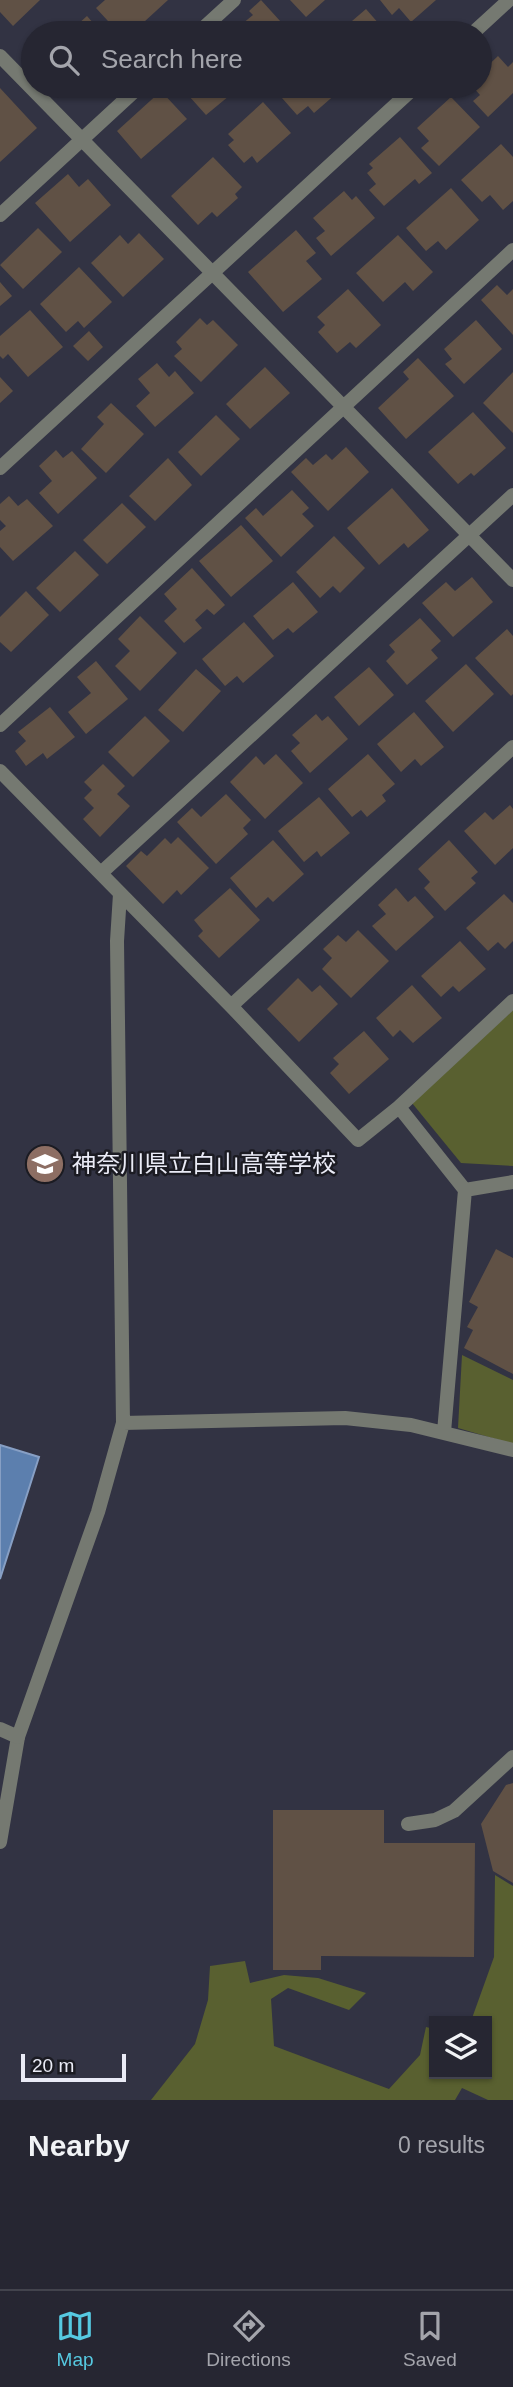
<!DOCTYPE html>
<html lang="en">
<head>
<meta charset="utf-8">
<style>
	:root { --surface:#262632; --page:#2e2e3a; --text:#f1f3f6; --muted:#a4a5ac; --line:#42434d; --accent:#56c9e1 }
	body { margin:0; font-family:Arial,"Noto Sans JP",sans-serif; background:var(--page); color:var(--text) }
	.controls { position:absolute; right:21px; bottom:21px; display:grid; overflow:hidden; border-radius:0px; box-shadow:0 2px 5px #0004 }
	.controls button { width:63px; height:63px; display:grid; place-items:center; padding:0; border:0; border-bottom:2px solid var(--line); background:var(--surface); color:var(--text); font:35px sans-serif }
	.scale { position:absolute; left:21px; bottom:18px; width:105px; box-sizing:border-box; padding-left:7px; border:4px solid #eaebf6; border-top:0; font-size:19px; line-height:24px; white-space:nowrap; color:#eaebf6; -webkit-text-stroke:5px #1b1b22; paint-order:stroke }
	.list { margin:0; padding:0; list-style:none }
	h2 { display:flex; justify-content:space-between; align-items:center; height:91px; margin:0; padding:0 28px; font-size:30px }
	h2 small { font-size:23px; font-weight:400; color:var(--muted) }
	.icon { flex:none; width:38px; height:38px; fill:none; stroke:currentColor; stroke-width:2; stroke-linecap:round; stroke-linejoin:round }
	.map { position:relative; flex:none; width:513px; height:2100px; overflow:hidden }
	.search { position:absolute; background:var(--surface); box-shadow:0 2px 5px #0004; left:21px; right:21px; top:21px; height:77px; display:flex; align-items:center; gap:18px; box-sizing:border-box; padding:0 24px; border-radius:38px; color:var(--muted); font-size:26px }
	.sheet { height:189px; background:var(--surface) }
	nav { display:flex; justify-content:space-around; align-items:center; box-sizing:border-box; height:98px; border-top:2px solid var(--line); background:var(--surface); font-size:19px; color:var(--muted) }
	nav a { display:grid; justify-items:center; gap:4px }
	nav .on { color:var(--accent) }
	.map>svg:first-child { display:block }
	.green { fill:#596030 }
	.water { fill:#5c7fae; stroke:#879fc4; stroke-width:2 }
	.building { fill:#605145 }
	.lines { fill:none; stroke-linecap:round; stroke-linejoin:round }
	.service { stroke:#757971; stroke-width:14 }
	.minor { stroke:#757971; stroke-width:14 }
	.labels { text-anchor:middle; stroke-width:5; stroke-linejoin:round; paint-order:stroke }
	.poi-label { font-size:24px; fill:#eaebf6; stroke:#1b1b22; text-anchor:start }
</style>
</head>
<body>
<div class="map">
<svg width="513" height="2100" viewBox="0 0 513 2100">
	<rect width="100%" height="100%" fill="#323343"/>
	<!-- green -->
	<path class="green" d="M513,1010v156l-52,-3 -49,-60z
		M462,1355l51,25v64l-55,-16z
		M495,1875l18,11v214h-25l-26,-12 -7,12h-304l44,-56 13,-44 2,-34 35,-5 5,22 34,-8 34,3 48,15 -17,17 -61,-22 -17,11 3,47 115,43 31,-34 6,-28 8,2v45h53v-53h-16l23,-64z"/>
	<!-- water -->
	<path class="water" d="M0,1445l39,12 -39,122z"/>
	<!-- building -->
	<path class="building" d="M0,0h40l-27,26 -13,-14z
		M105,0h63l-36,33 -6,-7 -7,7 -23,-25z
		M261,0l30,33h-60l22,-18 -4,-4z
		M290,0h35l-19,17z
		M380,0h56l-25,22 -12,-14 -7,7z
		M366,9l21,24h-49z
		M87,16l15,17h-34z
		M498,56l10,11 5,-5v31l-25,24 -15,-16 7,-6 -8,-9h8v-13z
		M180,86h54l-2,2 3,3 -29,24z
		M281,86h64l-31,27 -6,-7 -11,9 -15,-17 5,-6z
		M0,88l37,40 -37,34z
		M161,91l26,28 -46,40 -24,-28z
		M451,97l29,30 -41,39 -18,-18 8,-7 -12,-13z
		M263,102l28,31 -34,30 -5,-7 -8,7 -16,-18 6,-5 -6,-6z
		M400,137l32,36 -13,11 -4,-5 -31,27 -15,-16 7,-6 -9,-11 6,-5 -4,-4z
		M501,144l12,13v44l-10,9 -13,-15 -8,7 -21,-22z
		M213,157l29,30 -7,7 3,4 -21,19 -5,-5 -14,13 -27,-29z
		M68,174l11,13 9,-8 23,26 -41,37 -35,-39z
		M451,188l28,32 -33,30 -8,-9 -12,10 -20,-23z
		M344,191l8,9 4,-4 19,22 -44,38 -15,-18 9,-7 -12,-13z
		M38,228l24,24 -39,37 -23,-24z
		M296,230l20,23 -10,8 16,18 -39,33 -35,-40z
		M139,233l25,26 -41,38 -32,-34 29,-28 8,9z
		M398,235l35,37 -20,19 -8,-9 -22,20 -27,-29z
		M79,267l33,35 -28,26 -6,-7 -12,11 -26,-28z
		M0,282l12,14 -12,10z
		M497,285l10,10 6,-6v46l-32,-35z
		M348,289l33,36 -25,23 -6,-6 -13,11 -19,-21 7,-7 -8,-8z
		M30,310l33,37 -35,30 -20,-23 -5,5 -3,-3v-20z
		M200,318l7,7 6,-5 25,25 -37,37 -27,-26 8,-7 -6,-7z
		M476,320l26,29 -38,35 -19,-20 7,-5 -8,-10z
		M89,331l14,16 -15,14 -15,-15z
		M418,358l36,38 -48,43 -28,-31 31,-29 -6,-7z
		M157,363l12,14 6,-6 19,22 -39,34 -19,-21 14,-13 -12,-14z
		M265,367l25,26 -40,36 -24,-25z
		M513,372v61l-30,-30z
		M0,377l13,14 -13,12z
		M111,403l33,31 -38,39 -25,-24 23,-25 -7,-7z
		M473,412l33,36 -32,28 -3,-3 -13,11 -30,-32z
		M216,415l24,24 -39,37 -23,-24z
		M346,447l23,25 -41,39 -37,-39 15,-14 7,7 13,-11 6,6z
		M56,450l7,8 9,-7 25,27 -39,36 -19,-21 13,-12 -13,-15z
		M168,458l24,27 -37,36 -26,-25z
		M392,488l37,42 -21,18 -4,-5 -25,22 -32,-37z
		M292,490l17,18 -7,6 12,12 -33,31 -36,-39 11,-10 7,8z
		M9,496l9,10 9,-7 26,27 -40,35 -13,-14v-16l6,-5 -6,-6v-16z
		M122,503l24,24 -39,37 -24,-24z
		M241,525l32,36 -42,36 -32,-36z
		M334,536l31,32 -25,25 -7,-7 -13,12 -24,-26z
		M75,551l24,24 -39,37 -24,-24z
		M192,568l33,37 -11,10 -7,-6 -12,11 7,8 -18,15 -20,-22 13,-12 -13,-15z
		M472,577l21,25 -40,35 -31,-34 24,-21 9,9z
		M293,582l25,30 -25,21 -5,-5 -15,12 -20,-24z
		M26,591l23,24 -38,37 -11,-10v-25z
		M140,616l37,37 -37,38 -25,-25 15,-15 -12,-12z
		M420,618l21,23 -10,9 7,8 -31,27 -21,-24 9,-9 -6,-7z
		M244,622l30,34 -31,27 -6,-7 -12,10 -23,-27z
		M507,629l6,7v58l-2,2 -36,-38z
		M96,661l32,38 -42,35 -18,-22 23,-19 -14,-16z
		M466,664l28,30 -41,38 -28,-31z
		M369,667l25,28 -35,31 -25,-29z
		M196,669l25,22 -38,41 -25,-22z
		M50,707l25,30 -28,22 -4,-6 -17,13 -11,-15 11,-10 -8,-9z
		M414,712l30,35 -23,19 -6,-7 -14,13 -24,-28z
		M316,714l6,7 6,-5 20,23 -38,34 -19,-22 9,-8 -8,-8z
		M145,716l25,25 -37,36 -25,-25z
		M276,754l27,29 -38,36 -35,-37 26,-26 8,9z
		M368,754l27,30 -13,11 4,6 -19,16 -6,-7 -9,7 -24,-28z
		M103,764l22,22 -8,8 13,12 -30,31 -17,-18 11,-11 -10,-10 8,-8 -8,-8z
		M226,794l25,26 -8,8 5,6 -32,30 -39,-42 15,-14 9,9z
		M319,797l31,36 -29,24 -4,-6 -13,11 -26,-31z
		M510,805l3,4v39l-18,17 -31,-34 21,-19 8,8z
		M178,837l31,31 -28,27 -4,-5 -14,14 -37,-38 15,-15 6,5 18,-18 6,6z
		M273,840l31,34 -31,28 -5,-5 -12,11 -26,-30z
		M449,840l29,32 -7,6 5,5 -31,28 -21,-23 6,-6 -12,-13z
		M230,888l30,32 -41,38 -21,-22 5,-5 -9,-11z
		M396,888l12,14 7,-6 19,21 -38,34 -24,-25 14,-12 -8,-9z
		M504,894l9,9v38l-8,8 -7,-7 -10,9 -22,-23z
		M358,930l31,31 -38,37 -29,-29 10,-11 -9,-9 15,-14 8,7z
		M460,941l26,28 -27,23 -6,-6 -12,11 -20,-21z
		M298,978l14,14 8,-7 18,19 -39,38 -32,-33z
		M412,985l30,33 -29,25 -13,-13 -7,7 -17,-19z
		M364,1031l25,28 -40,35 -19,-21 9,-9 -6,-6z
		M496,1249l17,9v116l-49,-26 9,-18 -6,-3 11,-20 -9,-5z
		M513,1783v100l-20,-12 -12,-47 25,-39z
		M273,1810h111v33h91l-1,114 -153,-1v14h-48z"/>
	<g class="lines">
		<!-- service -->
		<path class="service" d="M408,1824l27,-4 19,-9 59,-54
			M0,1842l18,-105"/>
		<!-- minor -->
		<path class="minor" d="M198,33l36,-33
			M473,33l36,-33
			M0,56l513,524
			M0,215l140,-129
			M0,468l416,-382
			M0,725l513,-475
			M0,771l231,235 127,134 41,-33 66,83 -21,242
			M101,873l412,-378
			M231,1006l282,-259
			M399,1107l114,-106
			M465,1190l48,-8
			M123,1423l222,-5 66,7 102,25
			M0,1729l18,8 80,-225 25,-89 -6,-482 3,-47"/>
	</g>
	<!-- icons -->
	<defs>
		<g id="school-disc" transform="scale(2.0125)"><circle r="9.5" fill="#8d6e63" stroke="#1b1b22"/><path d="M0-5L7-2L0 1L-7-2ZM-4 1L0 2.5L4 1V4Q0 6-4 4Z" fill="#fff"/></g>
	</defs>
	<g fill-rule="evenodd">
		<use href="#school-disc" x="45" y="1164"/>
	</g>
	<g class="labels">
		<!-- poi labels -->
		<g class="poi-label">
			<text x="72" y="1172">神奈川県立白山高等学校</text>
		</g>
	</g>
</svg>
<div class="controls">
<button><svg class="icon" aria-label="layers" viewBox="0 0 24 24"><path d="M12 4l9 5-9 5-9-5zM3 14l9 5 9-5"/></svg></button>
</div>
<div class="scale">20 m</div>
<div class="search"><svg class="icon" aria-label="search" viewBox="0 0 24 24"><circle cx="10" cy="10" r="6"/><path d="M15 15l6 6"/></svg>Search here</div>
</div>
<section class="sheet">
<h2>Nearby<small>0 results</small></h2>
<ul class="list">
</ul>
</section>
<nav>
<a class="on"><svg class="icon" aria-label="map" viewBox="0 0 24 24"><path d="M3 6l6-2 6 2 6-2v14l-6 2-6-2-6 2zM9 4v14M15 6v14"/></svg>Map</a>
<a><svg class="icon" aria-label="directions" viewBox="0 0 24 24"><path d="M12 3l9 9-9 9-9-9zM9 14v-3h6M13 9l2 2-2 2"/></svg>Directions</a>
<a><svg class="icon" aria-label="saved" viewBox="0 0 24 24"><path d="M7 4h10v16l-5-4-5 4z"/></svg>Saved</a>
</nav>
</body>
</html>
